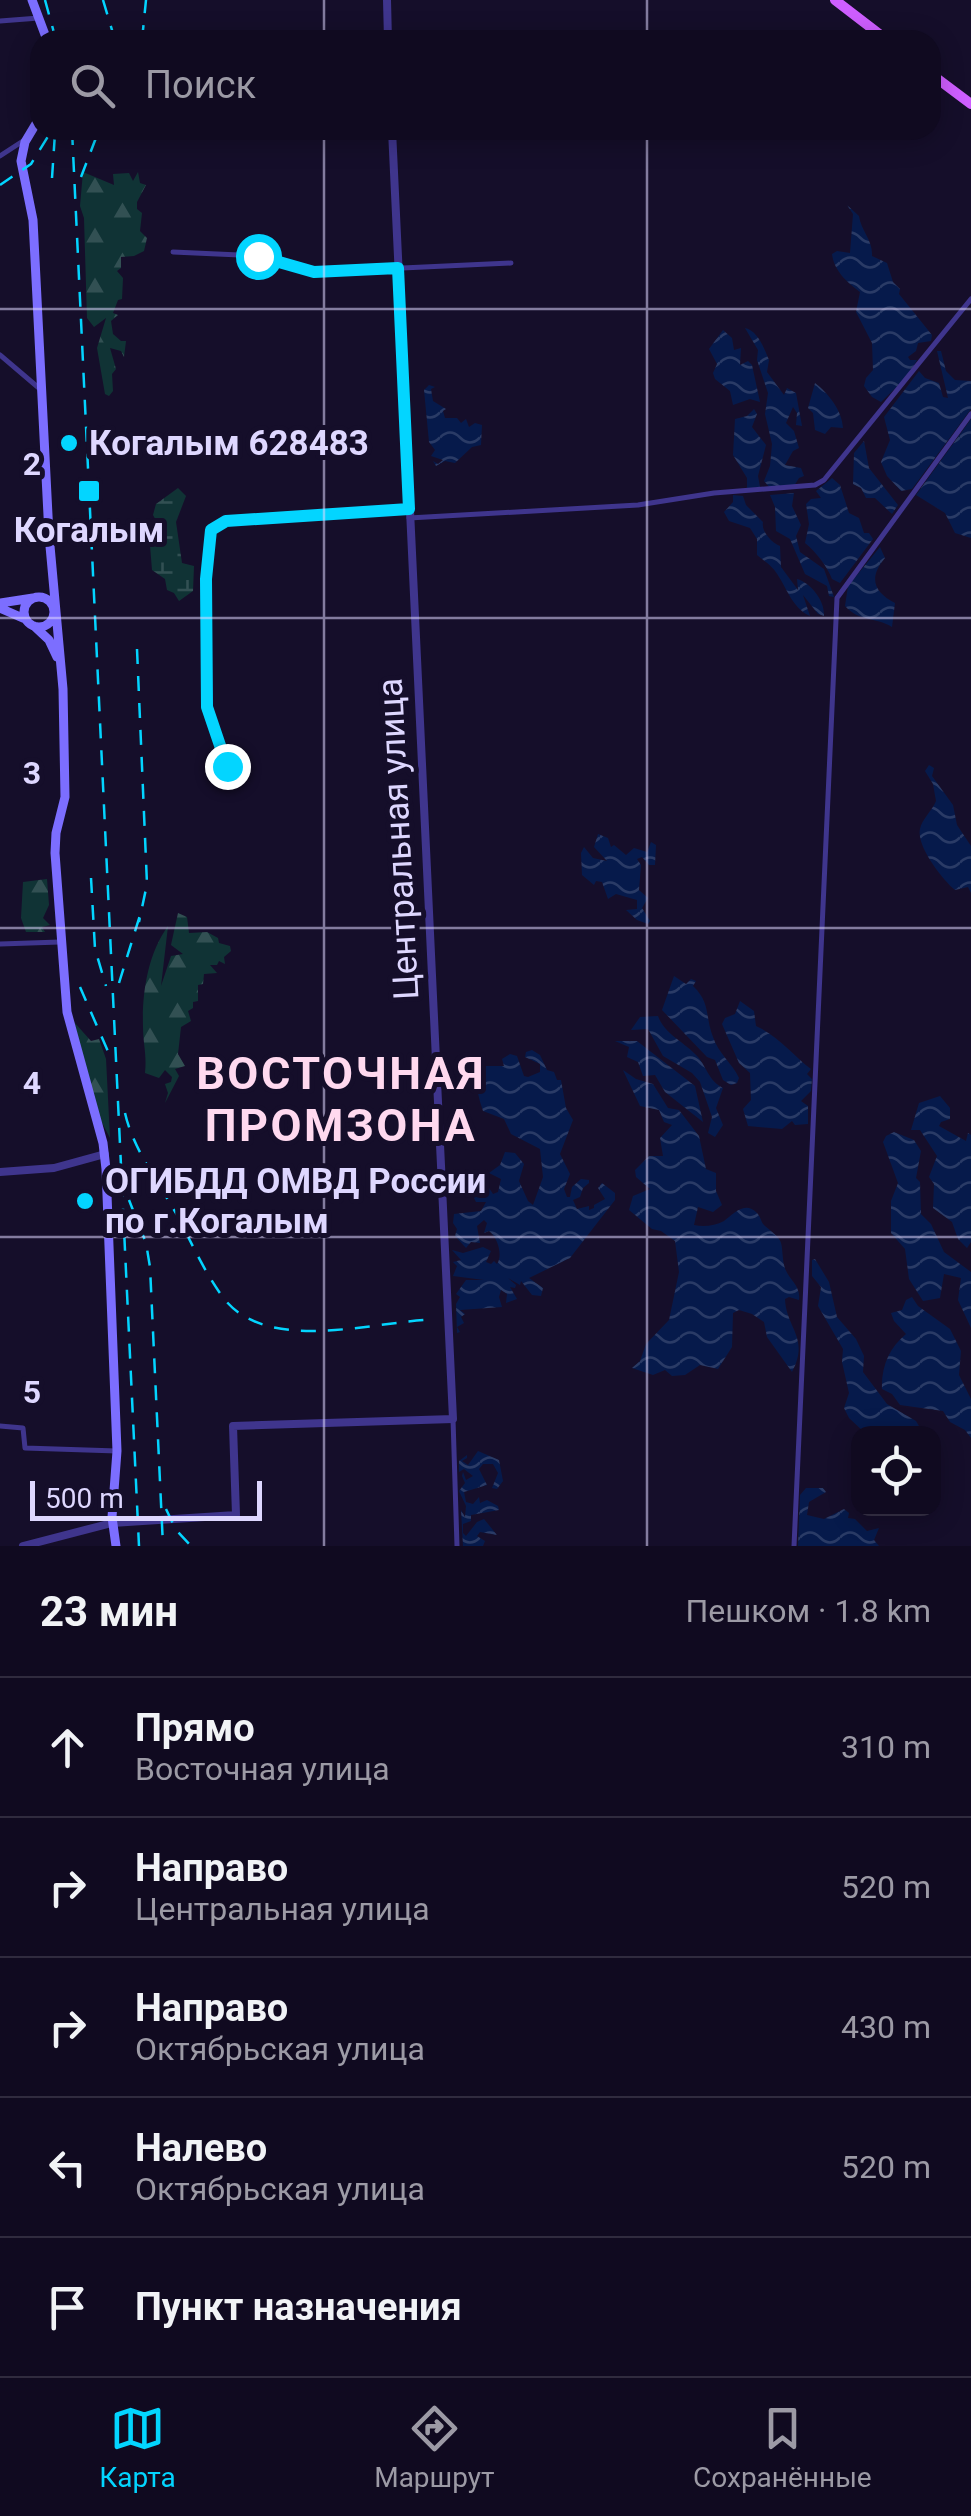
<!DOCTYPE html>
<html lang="ru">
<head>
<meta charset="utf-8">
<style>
	:root { --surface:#100a20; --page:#1e182d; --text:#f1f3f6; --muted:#9c9aa5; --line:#302b3e; --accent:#03d5ff }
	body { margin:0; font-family:Roboto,sans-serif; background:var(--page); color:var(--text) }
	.controls { position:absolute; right:30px; bottom:30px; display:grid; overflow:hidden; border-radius:20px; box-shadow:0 5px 25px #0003 }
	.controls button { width:90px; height:90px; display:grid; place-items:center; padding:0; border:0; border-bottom:2px solid var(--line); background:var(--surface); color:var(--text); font:50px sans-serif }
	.scale { position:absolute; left:30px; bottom:25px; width:232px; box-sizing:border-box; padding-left:10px; border:5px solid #ded7ff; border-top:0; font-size:28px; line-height:35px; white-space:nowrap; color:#ded7ff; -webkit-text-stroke:8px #150e2a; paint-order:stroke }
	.stop { position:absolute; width:30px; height:30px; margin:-22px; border:8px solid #03d5ff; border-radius:50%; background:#fff }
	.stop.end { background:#03d5ff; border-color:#fff; box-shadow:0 2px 10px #0008 }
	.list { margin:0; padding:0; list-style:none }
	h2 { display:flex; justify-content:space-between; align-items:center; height:130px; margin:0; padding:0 40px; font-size:42px }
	h2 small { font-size:32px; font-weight:400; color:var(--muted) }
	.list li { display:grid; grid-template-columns:65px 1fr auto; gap:30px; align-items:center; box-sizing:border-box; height:140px; padding:0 40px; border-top:2px solid var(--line) }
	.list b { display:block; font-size:38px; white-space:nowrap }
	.list p { margin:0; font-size:32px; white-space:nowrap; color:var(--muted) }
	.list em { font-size:32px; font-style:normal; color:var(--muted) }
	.icon { flex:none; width:55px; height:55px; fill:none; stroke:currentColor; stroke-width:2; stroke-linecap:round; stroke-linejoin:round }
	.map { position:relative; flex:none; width:971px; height:1546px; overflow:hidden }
	.search { position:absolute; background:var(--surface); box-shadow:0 5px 25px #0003; left:30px; right:30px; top:30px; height:110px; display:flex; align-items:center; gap:25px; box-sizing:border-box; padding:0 35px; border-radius:30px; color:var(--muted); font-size:38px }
	.sheet { height:830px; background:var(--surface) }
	nav { display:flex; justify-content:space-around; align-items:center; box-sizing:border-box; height:140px; border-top:2px solid var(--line); background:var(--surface); font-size:28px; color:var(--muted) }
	nav a { display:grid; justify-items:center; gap:5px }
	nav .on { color:var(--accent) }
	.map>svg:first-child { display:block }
	.forest { fill:url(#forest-firs) }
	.wetland { fill:url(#wetland-marsh) }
	.water { fill:url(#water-waves) }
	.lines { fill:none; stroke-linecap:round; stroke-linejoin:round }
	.minor { stroke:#3f358d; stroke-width:5 }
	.tertiary { stroke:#3f358d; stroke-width:8 }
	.secondary { stroke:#7c6eff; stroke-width:9 }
	.primary { stroke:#ce5eff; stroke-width:10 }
	.rail { stroke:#03d5ff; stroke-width:2.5; stroke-dasharray:15 12; stroke-linecap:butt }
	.route { stroke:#03d5ff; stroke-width:12 }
	.grid { fill:none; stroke:#ded7ff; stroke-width:2.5; stroke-opacity:0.55 }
	.poi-dot { fill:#03d5ff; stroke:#150e2a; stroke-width:4 }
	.labels { text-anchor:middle; stroke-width:10; stroke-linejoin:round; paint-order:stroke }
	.poi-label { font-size:35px; font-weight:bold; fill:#ded7ff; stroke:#150e2a; text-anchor:start }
	.street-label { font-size:35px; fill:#ded7ff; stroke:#150e2a }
	.district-label { font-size:45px; font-weight:bold; letter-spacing:2.5px; fill:#ffd9ef; stroke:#150e2a }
	.grid-label { font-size:32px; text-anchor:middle; font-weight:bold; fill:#ded7ff; stroke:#150e2a; stroke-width:10; stroke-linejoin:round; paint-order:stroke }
</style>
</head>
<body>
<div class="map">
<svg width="971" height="1546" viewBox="0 0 971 1546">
	<defs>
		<pattern id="forest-firs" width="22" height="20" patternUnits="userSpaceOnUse" patternTransform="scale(2.5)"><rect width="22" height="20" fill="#103335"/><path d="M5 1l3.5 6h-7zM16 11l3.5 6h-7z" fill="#325053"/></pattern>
		<pattern id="wetland-marsh" width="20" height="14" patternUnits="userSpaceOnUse" patternTransform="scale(2.5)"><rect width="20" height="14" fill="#103335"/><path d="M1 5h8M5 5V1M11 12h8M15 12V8" fill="none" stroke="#325053"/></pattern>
		<pattern id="water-waves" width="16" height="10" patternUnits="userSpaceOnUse" patternTransform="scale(2.5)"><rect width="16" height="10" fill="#061a4b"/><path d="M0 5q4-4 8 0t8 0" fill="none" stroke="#2a3b66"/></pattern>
	</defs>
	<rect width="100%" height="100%" fill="#150e2a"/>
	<!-- forest -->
	<path class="forest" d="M83,172l31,13 -1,-11 16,-1 4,8 5,-9 2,11 6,2 -9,17v7l5,4 -2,18 7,7 -3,13 -10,5 -13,1v11l-4,3 6,7 -1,21 -4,1 -5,13 5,2 -7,6 2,13 8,7h5l-2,16 -3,-6 -11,-3 6,21 -4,5 1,17 -4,5 -4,-2 -8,-46 9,-30 -12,9 -7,-9 -3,-100 -4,-12z
		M47,879l2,26 -6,13 7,7 -8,2 3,5h-19l-5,-14 2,-36z
		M178,913l9,4 2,16 18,-1 11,6 1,5 11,3 1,5 -7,6 1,7 -6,-3 -2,4h-7l7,8 -13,1 -1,10 -5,1v16l-5,1v6l-5,3 3,10 -10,6 -3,27 7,12 -10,3 4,7 -14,27 3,-10 -3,-9 6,-2 1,-5 -7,-7 -6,8 -14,-5c2,-18 -2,-29 -2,-47 -1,-34 5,-72 25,-100l-7,60 10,-30 12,-2 -12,-9z
		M74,1022l17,19 8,-2 7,20 4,79 -11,-21z"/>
	<!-- wetland -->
	<path class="wetland" d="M178,488l8,8 -10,26 6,41 12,3 -1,25 -14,10 -5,-8 -7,-3 -2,-11 -13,-9 -2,-25 8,-21 -5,-9 3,-11z"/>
	<!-- water -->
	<path class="water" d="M847,205l12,11c2,15 14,24 13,40l15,7 6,19 7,7 -1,5 33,41 -1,6 -13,2 -2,8 -8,6 2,3h7l-9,16 -27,26 -9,-5 -8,-11 2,-8 7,-8 -1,-27 -16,-31 4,-20c-13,-10 -26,-21 -28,-38l5,-3 13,2 3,-39z
		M745,328c13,3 19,20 24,32l-2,12 17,23 3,-7 9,5 6,33 -6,-1 1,-12 -4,-6 -7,16 8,8 5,17 -6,3 -8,14 16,3 3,8 -5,2 -5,8 -24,2 -6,-7 6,-15 2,-22 -7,-30 3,-21 -11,-33 1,-10z
		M723,330l9,8 2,12 7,-2 -1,17 8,-4 4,4 8,37 -10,-3 -17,6 -3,-14 -15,-12 -2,-6 4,-9 -8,-15z
		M937,351h4l5,20 9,9 16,1v28l-59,80 -11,2 -14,-15 -6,-14 9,-22 -6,-23 35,-46 6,7 14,5 4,14 5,1z
		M815,383c13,10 27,27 28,45l-12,-1 -6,7 -10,-4 -2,-17 -5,-5z
		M429,385l6,2 -4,2 2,12 13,8 -3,2 2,7h12l4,5 5,-4 3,8 6,-4 7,2 -1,20 -9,2 -17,16 -10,-2 -9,5 -3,-5 5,3 5,-4 -12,-4 4,-6 -6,-8 -5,-52z
		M754,409l3,5 -5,13 14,18 -8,31 2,11 -13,2v-11l-14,-23 2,-36 12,-3z
		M971,419v119l-16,-5 -10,-20 -29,-18z
		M864,441l5,27 29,37 -6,9 -17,-16h-9l-5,-10 -8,-4 1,-31z
		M832,478l8,7 9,28 10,5 5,15h5l4,6 -33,44 -8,-4c-5,-13 -16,-27 -27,-36l4,-19 -3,-20 5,-5 10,-1 -5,-7z
		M794,493l-2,13 9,19 -5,11 4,16 24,17 10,28 -5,-1 -2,-10 -22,-12 -15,-35 -14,-8 -1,-24 -5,-12z
		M733,495l10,1 3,9 17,17c-2,9 8,20 17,24l1,21 17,23 -1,-11c14,4 28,22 27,37l-6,-2 -15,-19 7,21c-19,-9 -23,-29 -35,-45 -3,-5 -12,-11 -18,-16v-16l-7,-11 -21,-7 -5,-9 9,-10z
		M880,547l5,11c-17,20 -11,34 10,45l-3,24c-15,-10 -33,-5 -47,-21l3,-20z
		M929,765l5,3 -2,8 21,29 4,20 14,21v47l-3,-6 -13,3c-12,-10 -39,-44 -35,-61 2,-10 12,-18 16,-28l-3,-17 -8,-13z
		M598,834l10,4 3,9 3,-2 12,10 8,-7 13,4 4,-10 5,3 -1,20h-6l-7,-8 -5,2 4,6 -2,25 9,8 -6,10 8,13 -2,3 -11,-4 -11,-10 11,-1v-9l-21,-6 -8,5 -6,-17 -6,-1 -2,4 -12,-10 -1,-22 3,-6 9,11 14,3 -13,-14z
		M674,976l12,8 5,-5 5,2 -3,5c18,17 12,31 20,51 5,16 19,26 26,41l-2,5 -6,2 -8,-5 -8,-20 -8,-3 -45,-47z
		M740,1001l14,10 2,15c21,9 39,31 55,43l-4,5 5,5 -1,12 -10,10 7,5v18l-13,1 -3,-4 -10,8 -34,-3 -5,-17 8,-9 -1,-27 -11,-10 -17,-39 3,-6 10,-4z
		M658,1016c6,18 28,27 40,41 9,11 11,24 25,31l-7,20 7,17 -8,12 -7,-4 4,-16 -12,-35 -8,-9 -29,-17 -15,-27 -17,1 9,-13z
		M615,1041h22l58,45 8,36 -38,-30 -10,-17 -12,1 -5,-14 -11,-5 2,-10z
		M532,1050l8,5 7,15 7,2 3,8h4l5,28 7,12 -13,34 10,20 -6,15 3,8h3l2,-10 9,-8 8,1v3l-6,5 -3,9 -7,3 4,9 12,-3v4l5,-2v-3l11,-6 -7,-11 4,-5 13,10v7l-45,58 -41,20 14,10 -2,8 -9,-1 -11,-14 -1,4 -12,-7 8,7 -1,3 -5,-1 7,12 -11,4 1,-9 -6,-4 -2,7 3,10 -42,3 5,4 -4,3 3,6 -7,4 3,5 -3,1 -1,-29 4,-7 -4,-3 10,-14h18l-31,-4 4,-10 -4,-4 8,-2 -9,-10 11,3 20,-6 8,4 -5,11 5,2 3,-3 3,3c6,-9 1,-26 -8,-33l-5,2 3,-10 -3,-3 -7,6 3,17 -9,-1 -5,6 -11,-12 2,-7 -4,-6 1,-9 27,-3 5,-9h-10l-3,-6 10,-9 6,1 4,6 5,-2 3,-13 -12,-6 11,-8 5,-13 10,1 9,11 -5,17 9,20 5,4 10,-28 -3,-28 -29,-15 -7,-15 -21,-8c-5,-16 -10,-30 0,-45h21l-2,-7 8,-5 7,2 7,20 4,1 12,-5v-8l-15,-7 1,-5z
		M623,1070l13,9 17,5 15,24 11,2 20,26 7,33 10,4v18l6,14 -9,7 -15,-5 -4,18c9,2 21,1 30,-4 9,-6 20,-21 33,-8 4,4 4,10 8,13 21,17 15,14 19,39 3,14 17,19 15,35l-10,-3 -4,2c1,29 25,39 7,73l-25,-35 -3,-15 -12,-8 -13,-4 -6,3 -1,34 -14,22 -18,-4 -15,10 -13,1 -7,-6 -12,5 -21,-7 8,-7 6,-17 23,-24 10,-48 -4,-31 -14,-10 -9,-2 -23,-19 4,-14 17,-7 -14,-12 -1,-7 14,-14h14l-3,-18 12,-13 -8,-3 -5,-12 -19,-4z
		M940,1096l10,12v11l-9,3 -2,4 27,15 2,-8 3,2v107l-4,6 -9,-9 -6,-17 -19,-14 1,-24 -5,-7 8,-21 -17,-26h-9l8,-27z
		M894,1132l20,8 7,11 -5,27 4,4 1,32 10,10 13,28 27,20v56l-13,-28 3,-22 -17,-4 -4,24 -17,3 -14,-22 -4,-30 -14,-16v-32l7,-18 -15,-41 3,-6z
		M815,1259l14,23 8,35 19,22 8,17 -1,16 24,32 29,17 7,12h-58l-16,-15 -5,-10 5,-15 -7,-31 1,-13 -25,-43 3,-19 -9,-11v-16z
		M912,1297l6,9 32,23 11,22 -2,24 12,24v39l-6,-8 -15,-8 -7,-11 -43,-6 -8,-11 -10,-5c-1,-23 8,-42 24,-55l-12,-13 -3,-8 11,-3 4,-10z
		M478,1451l21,9 4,21 -6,8 -5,-1 6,-15 -5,-9h-10l-4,5 8,16 -23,7 2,10 7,2 6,-7 1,6 7,-3 11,6 1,4 -28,5v6l-8,3v9l3,3 11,-14 7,-3 13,16 -17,-3 -3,4 8,5 -2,5h-20l-2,-36 4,7 1,-11 -7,-15 6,-8 -3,-7 1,-4 3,8 7,-4 -9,-7 -5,3v-11l8,-6v3l-5,3 6,4z
		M806,1488h17l3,4 -17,10 -2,13 17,4 20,-10 5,4 -1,5 7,1 12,12 12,-3 -5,12 5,6h-81l2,-51z"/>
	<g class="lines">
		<!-- minor -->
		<path class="minor" d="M0,21l39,-3
			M0,156l26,-17
			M173,252l91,4 52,16 195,-9
			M0,355l40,34
			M409,518l229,-13 76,-12 101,-8 9,-5 147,-181
			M227,766l-20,-59 -1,-128 5,-49 20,-10 178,-11
			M0,944l60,-2
			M453,1419l4,127
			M0,1426l23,2 2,20 92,3
			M794,1546l43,-948 134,-184"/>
		<!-- tertiary -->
		<path class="tertiary" d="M387,0l1,40
			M0,1172l54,-4 51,-14
			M23,1546l89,-23 124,-8 -3,-89 220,-7c-17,-430 -44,-859 -61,-1289"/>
		<!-- secondary -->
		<path class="secondary" d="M32,0l15,40
			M40,117l-15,25 -4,19 12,59 16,315 14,154 2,108 -9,36 -1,20 12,159 36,131 3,26 11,282 -5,66 4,29
			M24 612a15 15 0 1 1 30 0a15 15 0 1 1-30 0Z
			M0,603l33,-5
			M0,608l25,11
			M34,626l15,14 8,17"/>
		<!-- primary -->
		<path class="primary" d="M835,0l52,40
			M931,74l40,30"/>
		<!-- rail -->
		<path class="rail" d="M45,0l11,40
			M103,0l12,40
			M142,40l4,-40
			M72,130l67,1416
			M81,177l18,-47
			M52,178l3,-45
			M0,185l31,-21 21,-34
			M137,649l10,235 -8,38
			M91,878l4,71 11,37
			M119,983l22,-71
			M80,987l30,69
			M125,1113c8,36 34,70 52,102 14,27 27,56 45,81 41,57 142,28 203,24
			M129,1200l17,43 4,24 13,279
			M166,1509l10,21 15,16"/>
	</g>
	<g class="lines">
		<!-- route -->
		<path class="route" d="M227,766l-20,-59 -1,-128 5,-49 15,-9 183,-12 -11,-241 -84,4 -56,-16"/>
	</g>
	<!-- grid -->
	<path class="grid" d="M324,0v40M647,0v40M324,130v1416M647,130v1416M0,309h971M0,618h971M0,928h971M0,1237h971"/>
	<!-- markers -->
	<g class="poi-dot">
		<circle cx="69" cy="443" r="10"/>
		<rect x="77" y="479" width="24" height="24" rx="5"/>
		<circle cx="85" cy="1201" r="10"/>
	</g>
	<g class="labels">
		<!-- poi labels -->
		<g class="poi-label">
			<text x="89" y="455">Когалым 628483</text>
			<text x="89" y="542" text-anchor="middle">Когалым</text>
			<text x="105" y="1193">ОГИБДД ОМВД России<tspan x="105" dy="40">по г.Когалым</tspan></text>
		</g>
		<!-- street labels -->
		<g class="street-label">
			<text transform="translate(398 839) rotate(-93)" y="12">Центральная улица</text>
		</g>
		<!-- district labels -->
		<g class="district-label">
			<text x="341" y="1089">ВОСТОЧНАЯ<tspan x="341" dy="52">ПРОМЗОНА</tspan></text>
		</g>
	</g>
	<g class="grid-label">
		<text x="32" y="475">2</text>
		<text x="32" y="784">3</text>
		<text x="32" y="1094">4</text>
		<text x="32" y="1403">5</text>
	</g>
</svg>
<div class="controls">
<button><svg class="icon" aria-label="locate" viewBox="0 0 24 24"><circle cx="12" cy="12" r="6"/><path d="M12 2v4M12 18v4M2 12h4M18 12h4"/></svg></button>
</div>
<div class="scale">500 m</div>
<div class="stop" style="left:258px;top:256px"></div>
<div class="stop end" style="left:227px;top:766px"></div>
<div class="search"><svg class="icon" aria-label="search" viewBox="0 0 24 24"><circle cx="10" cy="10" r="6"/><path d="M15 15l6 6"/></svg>Поиск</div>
</div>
<section class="sheet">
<h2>23 мин<small>Пешком · 1.8 km</small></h2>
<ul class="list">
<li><svg class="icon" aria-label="ahead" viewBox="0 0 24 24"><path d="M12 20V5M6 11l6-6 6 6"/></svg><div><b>Прямо</b><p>Восточная улица</p></div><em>310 m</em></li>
<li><svg class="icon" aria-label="right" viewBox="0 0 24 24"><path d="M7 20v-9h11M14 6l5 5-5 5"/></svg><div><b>Направо</b><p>Центральная улица</p></div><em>520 m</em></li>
<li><svg class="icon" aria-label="right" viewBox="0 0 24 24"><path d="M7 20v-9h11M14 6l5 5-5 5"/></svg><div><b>Направо</b><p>Октябрьская улица</p></div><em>430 m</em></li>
<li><svg class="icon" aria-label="left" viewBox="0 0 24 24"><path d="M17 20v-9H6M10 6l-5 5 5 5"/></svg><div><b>Налево</b><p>Октябрьская улица</p></div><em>520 m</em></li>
<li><svg class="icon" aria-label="arrive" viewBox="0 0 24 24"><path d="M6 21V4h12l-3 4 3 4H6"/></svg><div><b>Пункт назначения</b></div></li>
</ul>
</section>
<nav>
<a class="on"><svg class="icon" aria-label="map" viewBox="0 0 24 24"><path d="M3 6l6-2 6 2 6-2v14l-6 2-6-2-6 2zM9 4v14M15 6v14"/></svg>Карта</a>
<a><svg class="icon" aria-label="directions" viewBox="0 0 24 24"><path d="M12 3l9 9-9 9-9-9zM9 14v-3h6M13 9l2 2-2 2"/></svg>Маршрут</a>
<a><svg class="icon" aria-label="saved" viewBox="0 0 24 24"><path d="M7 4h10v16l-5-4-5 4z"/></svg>Сохранённые</a>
</nav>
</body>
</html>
